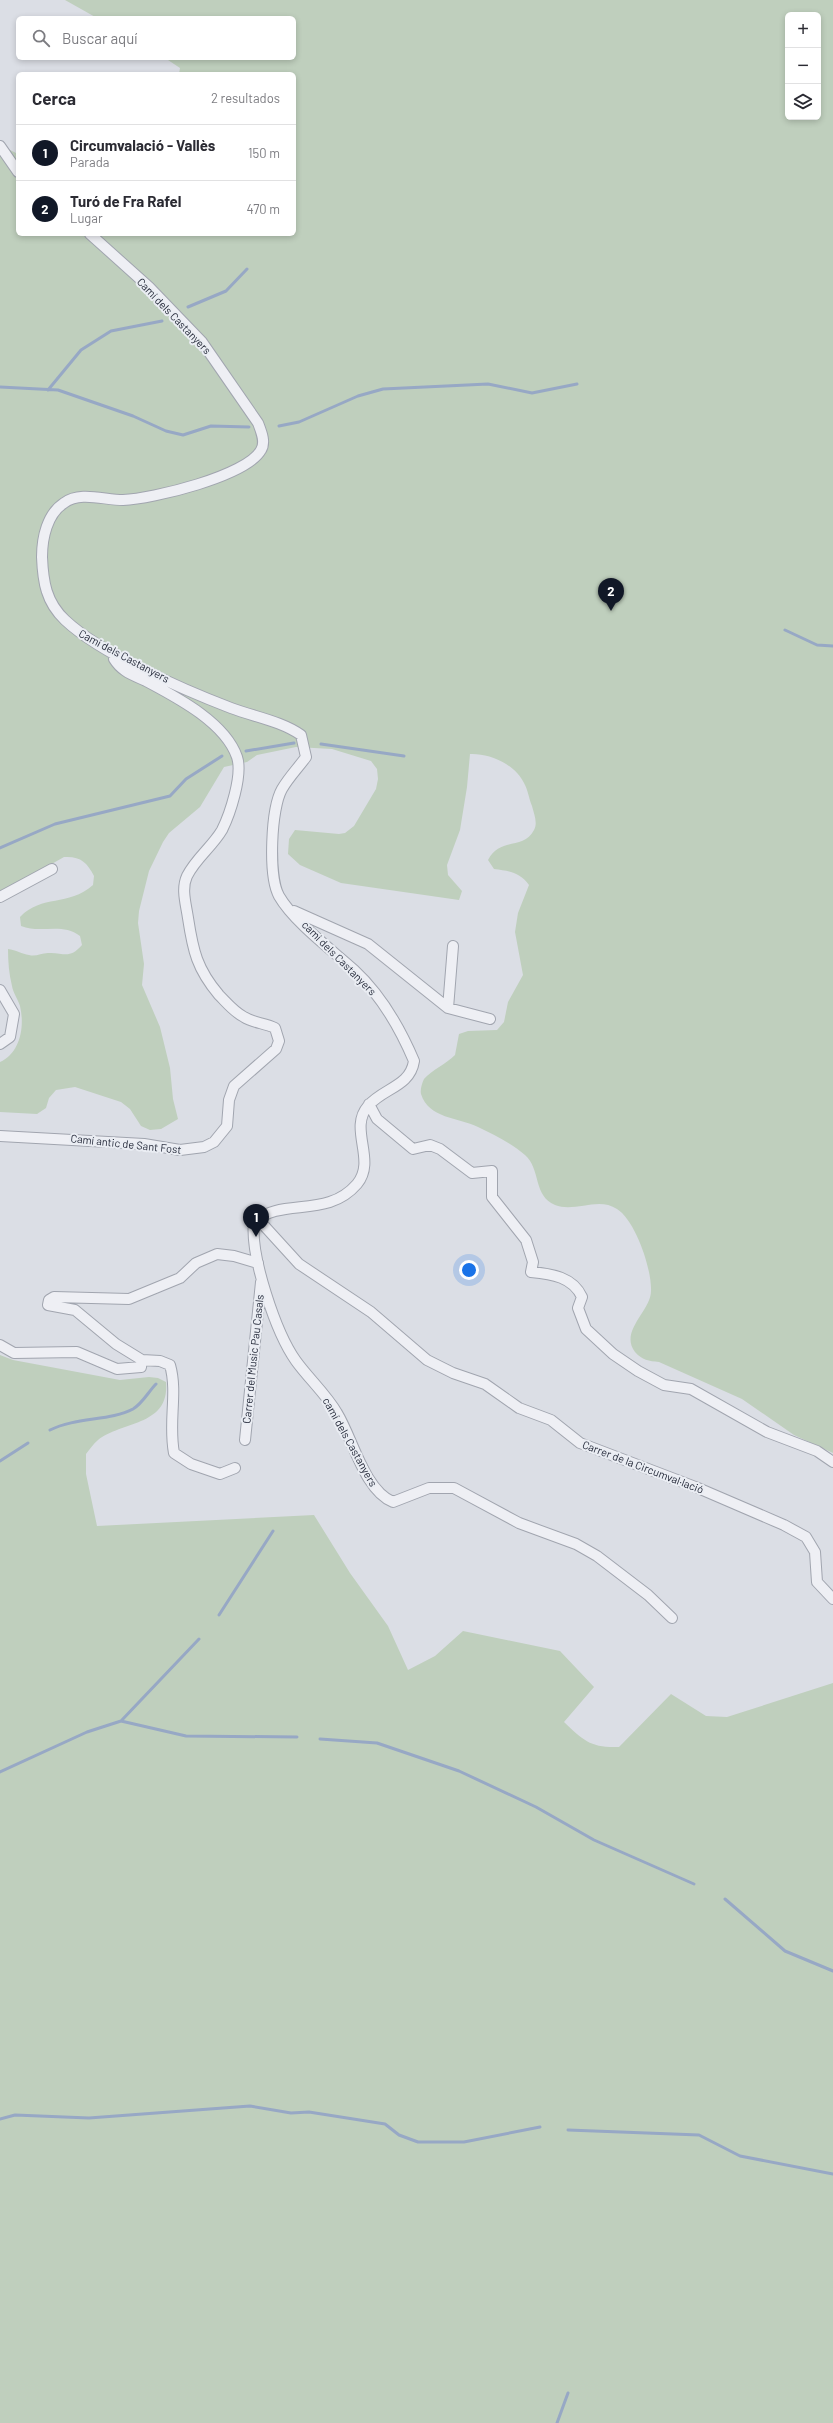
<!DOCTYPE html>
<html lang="es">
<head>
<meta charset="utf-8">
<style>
	:root { --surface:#fff; --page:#f7f7f7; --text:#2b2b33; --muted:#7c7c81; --line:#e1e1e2; --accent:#111827 }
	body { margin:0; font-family:Barlow,sans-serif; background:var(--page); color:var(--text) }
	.controls { position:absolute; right:12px; top:12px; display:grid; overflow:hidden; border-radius:6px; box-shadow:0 2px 6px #0003 }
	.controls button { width:36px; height:36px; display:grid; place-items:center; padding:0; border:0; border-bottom:1px solid var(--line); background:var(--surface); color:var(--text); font:20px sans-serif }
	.you { position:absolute; left:469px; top:1270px; width:14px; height:14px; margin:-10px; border:3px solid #fff; border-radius:50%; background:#1a73e8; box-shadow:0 0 0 6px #1a73e833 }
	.badge { display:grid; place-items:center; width:26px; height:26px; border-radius:50%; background:var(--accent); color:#fff; font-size:13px; font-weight:700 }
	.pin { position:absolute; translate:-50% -33px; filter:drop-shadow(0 1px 2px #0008) }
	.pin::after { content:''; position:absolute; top:21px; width:14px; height:12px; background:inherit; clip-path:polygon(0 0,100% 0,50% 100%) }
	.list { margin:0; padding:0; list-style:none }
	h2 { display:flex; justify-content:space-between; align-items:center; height:52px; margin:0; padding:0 16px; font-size:17px }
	h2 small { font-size:13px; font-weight:400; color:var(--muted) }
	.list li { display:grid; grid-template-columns:26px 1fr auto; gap:12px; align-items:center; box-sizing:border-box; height:56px; padding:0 16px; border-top:1px solid var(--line) }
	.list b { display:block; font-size:15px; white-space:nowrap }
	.list p { margin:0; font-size:13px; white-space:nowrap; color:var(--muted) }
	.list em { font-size:13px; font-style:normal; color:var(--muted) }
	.icon { flex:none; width:22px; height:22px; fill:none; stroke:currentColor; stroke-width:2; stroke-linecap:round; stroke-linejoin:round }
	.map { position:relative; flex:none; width:833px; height:2423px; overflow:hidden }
	.search { position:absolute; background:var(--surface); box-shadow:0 2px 6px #0003; left:16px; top:16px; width:280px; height:44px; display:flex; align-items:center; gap:10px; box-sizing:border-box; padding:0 14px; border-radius:6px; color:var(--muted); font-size:15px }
	.panel { position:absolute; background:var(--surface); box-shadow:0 2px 6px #0003; left:16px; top:72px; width:280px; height:164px; border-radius:6px }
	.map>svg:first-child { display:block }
	.green { fill:#bfcfbd; fill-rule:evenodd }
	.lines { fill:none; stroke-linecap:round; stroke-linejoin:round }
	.stream { stroke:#97a8c5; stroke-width:3 }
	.minor-casing { stroke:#a1a5af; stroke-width:12 }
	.minor { stroke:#eeeff4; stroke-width:10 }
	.labels { text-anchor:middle; stroke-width:4; stroke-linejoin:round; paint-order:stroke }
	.street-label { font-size:11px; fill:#262b3b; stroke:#eaedf3 }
</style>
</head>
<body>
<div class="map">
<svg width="833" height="2423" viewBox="0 0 833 2423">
	<rect width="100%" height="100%" fill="#dbdee5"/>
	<!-- green -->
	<path class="green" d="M65,0h768v1453l-39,-18 -52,-36 -83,-37c-10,-1 -17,-2 -24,-10 -16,-21 16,-41 16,-61 1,-21 -15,-70 -34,-82 -19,-13 -42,4 -62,-4 -22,-9 -14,-36 -30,-50 -12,-11 -32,-21 -47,-28 -20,-10 -49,-8 -57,-33 -1,-4 1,-11 3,-15 8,-9 22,-15 31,-24l4,-21 9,-3 29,-1 7,-8 4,-20 15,-27 -8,-43 3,-19 11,-28c-9,-13 -20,-14 -35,-16l-6,-9c12,-23 36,-10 46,-30 4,-7 0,-16 -2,-24 -3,-7 -4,-16 -8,-23 -9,-19 -35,-30 -54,-29l-3,33 -7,43 -13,35 1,10 14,16 -3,9 -118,-17 -41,-18 -12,-11 1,-15 6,-9 44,4 6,-1 9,-7 22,-37 2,-10 -1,-10 -6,-8 -39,-12 -36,-2 -39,8 -10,7 -23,5 -24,40 -31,26 -6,9 -14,29 -10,40 -1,12 6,41 -2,21 18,42 10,41 3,31 5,20 -17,10 -11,1 -9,-4 -11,-17 -9,-7 -46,-15 -19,3 -7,8 -3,10 -9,6 -37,-2v-50c20,-9 25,-35 20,-56 -2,-7 -7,-13 -8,-20 -3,-12 -4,-24 -4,-37 8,1 14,5 21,6 7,2 12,-2 19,-2 16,-1 21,7 34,-8l-2,-9c-18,-14 -39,-2 -59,-10l-1,-9c22,-23 48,-10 73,-32l1,-9c-7,-14 -14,-20 -30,-19l-64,36v-748l18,9v80h276v-160h-115l1,-6 -15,-10h129v-40h-197zM788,15h30v102h-30z
		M0,1355l13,5 107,20 29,-3 9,1 8,4c4,44 -43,39 -68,58 -5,4 -8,9 -12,14v20l11,52 217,-11 36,58 38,53 20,44 27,-14 28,-25 97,20 34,36 -30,35c20,19 27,26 55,25l52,-53 35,22 21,1 106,-34v740h-833z"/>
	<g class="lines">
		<!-- stream -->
		<path class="stream" d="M188,307l38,-16 21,-22
			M0,387l58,3 75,26 33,15 17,4 28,-9 38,1
			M48,390l33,-40 30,-19 51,-10
			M279,426l20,-4 59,-26 25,-7 105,-5 44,9 45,-9
			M785,630l32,15 16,1
			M321,744l83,12
			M246,751l48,-8
			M0,848l55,-24 115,-28 16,-17 36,-23
			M50,1430c26,-13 60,-9 83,-21 9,-5 16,-18 23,-25
			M0,1461l28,-18
			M219,1615l54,-84
			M121,1721l78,-82
			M320,1739l57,4 82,28 77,36 58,33 100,44
			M0,1772l87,-40 34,-11 65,15 111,1
			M725,1899l60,52 48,20
			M0,2119l15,-4 74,3 161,-12 41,7 18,-1 76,12 14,11 19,7h46l76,-15
			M568,2130l131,5 41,21 93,18
			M557,2423l11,-30"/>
		<!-- minor casing -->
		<g class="minor-casing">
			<path id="minor" d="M0,146l18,26
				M90,234l59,53 53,55 56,81c3,8 8,19 3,27 -14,26 -109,49 -138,50 -19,0 -43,-9 -59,3 -17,11 -22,35 -22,54 1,25 4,45 23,63 36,34 119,70 166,88 24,9 50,13 70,27l5,22c-8,11 -17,20 -24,32 -11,19 -14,87 -3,107 15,26 53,54 75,74 27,25 46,58 60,91 -4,26 -31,27 -46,45 -20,23 9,54 -11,78 -30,35 -75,13 -103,38 -4,34 22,111 42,139 13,18 30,33 41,52 16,26 27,77 56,89l36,-14h25l65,35 57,21 21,12 51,39 24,23
				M0,897l52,-28
				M294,911l74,33 80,64 42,11
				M0,990l14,24 -4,23 -10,7
				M448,1008l5,-62
				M369,1104l8,15 36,30 17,-4 10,4 32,24 20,-2v26l34,43 7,22 -2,10c21,2 42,5 51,25l-4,11 8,21 27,25 25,17 26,14 27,4 76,43 50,19 16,11
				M0,1136l144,8 36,6 24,-3 10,-5 13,-16 2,-26 5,-14 42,-37 3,-8 -4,-13c-10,-5 -22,-5 -31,-11 -10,-5 -17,-14 -25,-22 -22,-26 -26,-44 -31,-77 -2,-14 -7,-29 -1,-42 9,-18 25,-29 35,-46 8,-16 21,-55 15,-73 -12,-35 -61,-60 -91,-76 -13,-6 -24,-9 -32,-22v-6
				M258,1219l41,45 72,48 56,48 26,13 32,11 34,24 32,12 29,23 118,45 86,37 22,12 9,15 2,30 16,17
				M0,1345l14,8 63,-1 40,17 24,-2 1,-7 -26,-16 -41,-34 -27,-5 1,-5 5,-3 75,2 51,-21 16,-15 21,-9 17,2 24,7
				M142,1360l18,1 10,4c8,28 -2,57 4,88l17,11 29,10 15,-6
				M245,1440l16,-158"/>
		</g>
		<!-- minor -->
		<use href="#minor" class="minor"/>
	</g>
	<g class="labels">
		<!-- street labels -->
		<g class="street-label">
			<text transform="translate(174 316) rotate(46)" y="4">Camí dels Castanyers</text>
			<text transform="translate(124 656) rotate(28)" y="4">Camí dels Castanyers</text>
			<text transform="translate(339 958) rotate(45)" y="4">camí dels Castanyers</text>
			<text transform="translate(126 1144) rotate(6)" y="4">Camí antic de Sant Fost</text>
			<text transform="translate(253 1359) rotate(-84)" y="4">Carrer del Music Pau Casals</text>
			<text transform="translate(350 1442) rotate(61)" y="4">camí dels Castanyers</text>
			<text transform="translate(643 1467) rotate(21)" y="4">Carrer de la Circumval·lació</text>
		</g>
	</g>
</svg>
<div class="controls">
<button>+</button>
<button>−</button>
<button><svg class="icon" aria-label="layers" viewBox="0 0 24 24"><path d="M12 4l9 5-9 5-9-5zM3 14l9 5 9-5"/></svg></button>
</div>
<div class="you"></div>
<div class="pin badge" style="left:256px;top:1237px">1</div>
<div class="pin badge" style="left:611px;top:611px">2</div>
<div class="search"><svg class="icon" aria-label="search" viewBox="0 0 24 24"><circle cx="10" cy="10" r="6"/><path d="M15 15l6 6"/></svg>Buscar aquí</div>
<section class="panel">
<h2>Cerca<small>2 resultados</small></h2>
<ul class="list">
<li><span class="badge">1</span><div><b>Circumvalació - Vallès</b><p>Parada</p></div><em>150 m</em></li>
<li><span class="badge">2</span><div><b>Turó de Fra Rafel</b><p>Lugar</p></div><em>470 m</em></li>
</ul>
</section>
</div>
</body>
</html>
